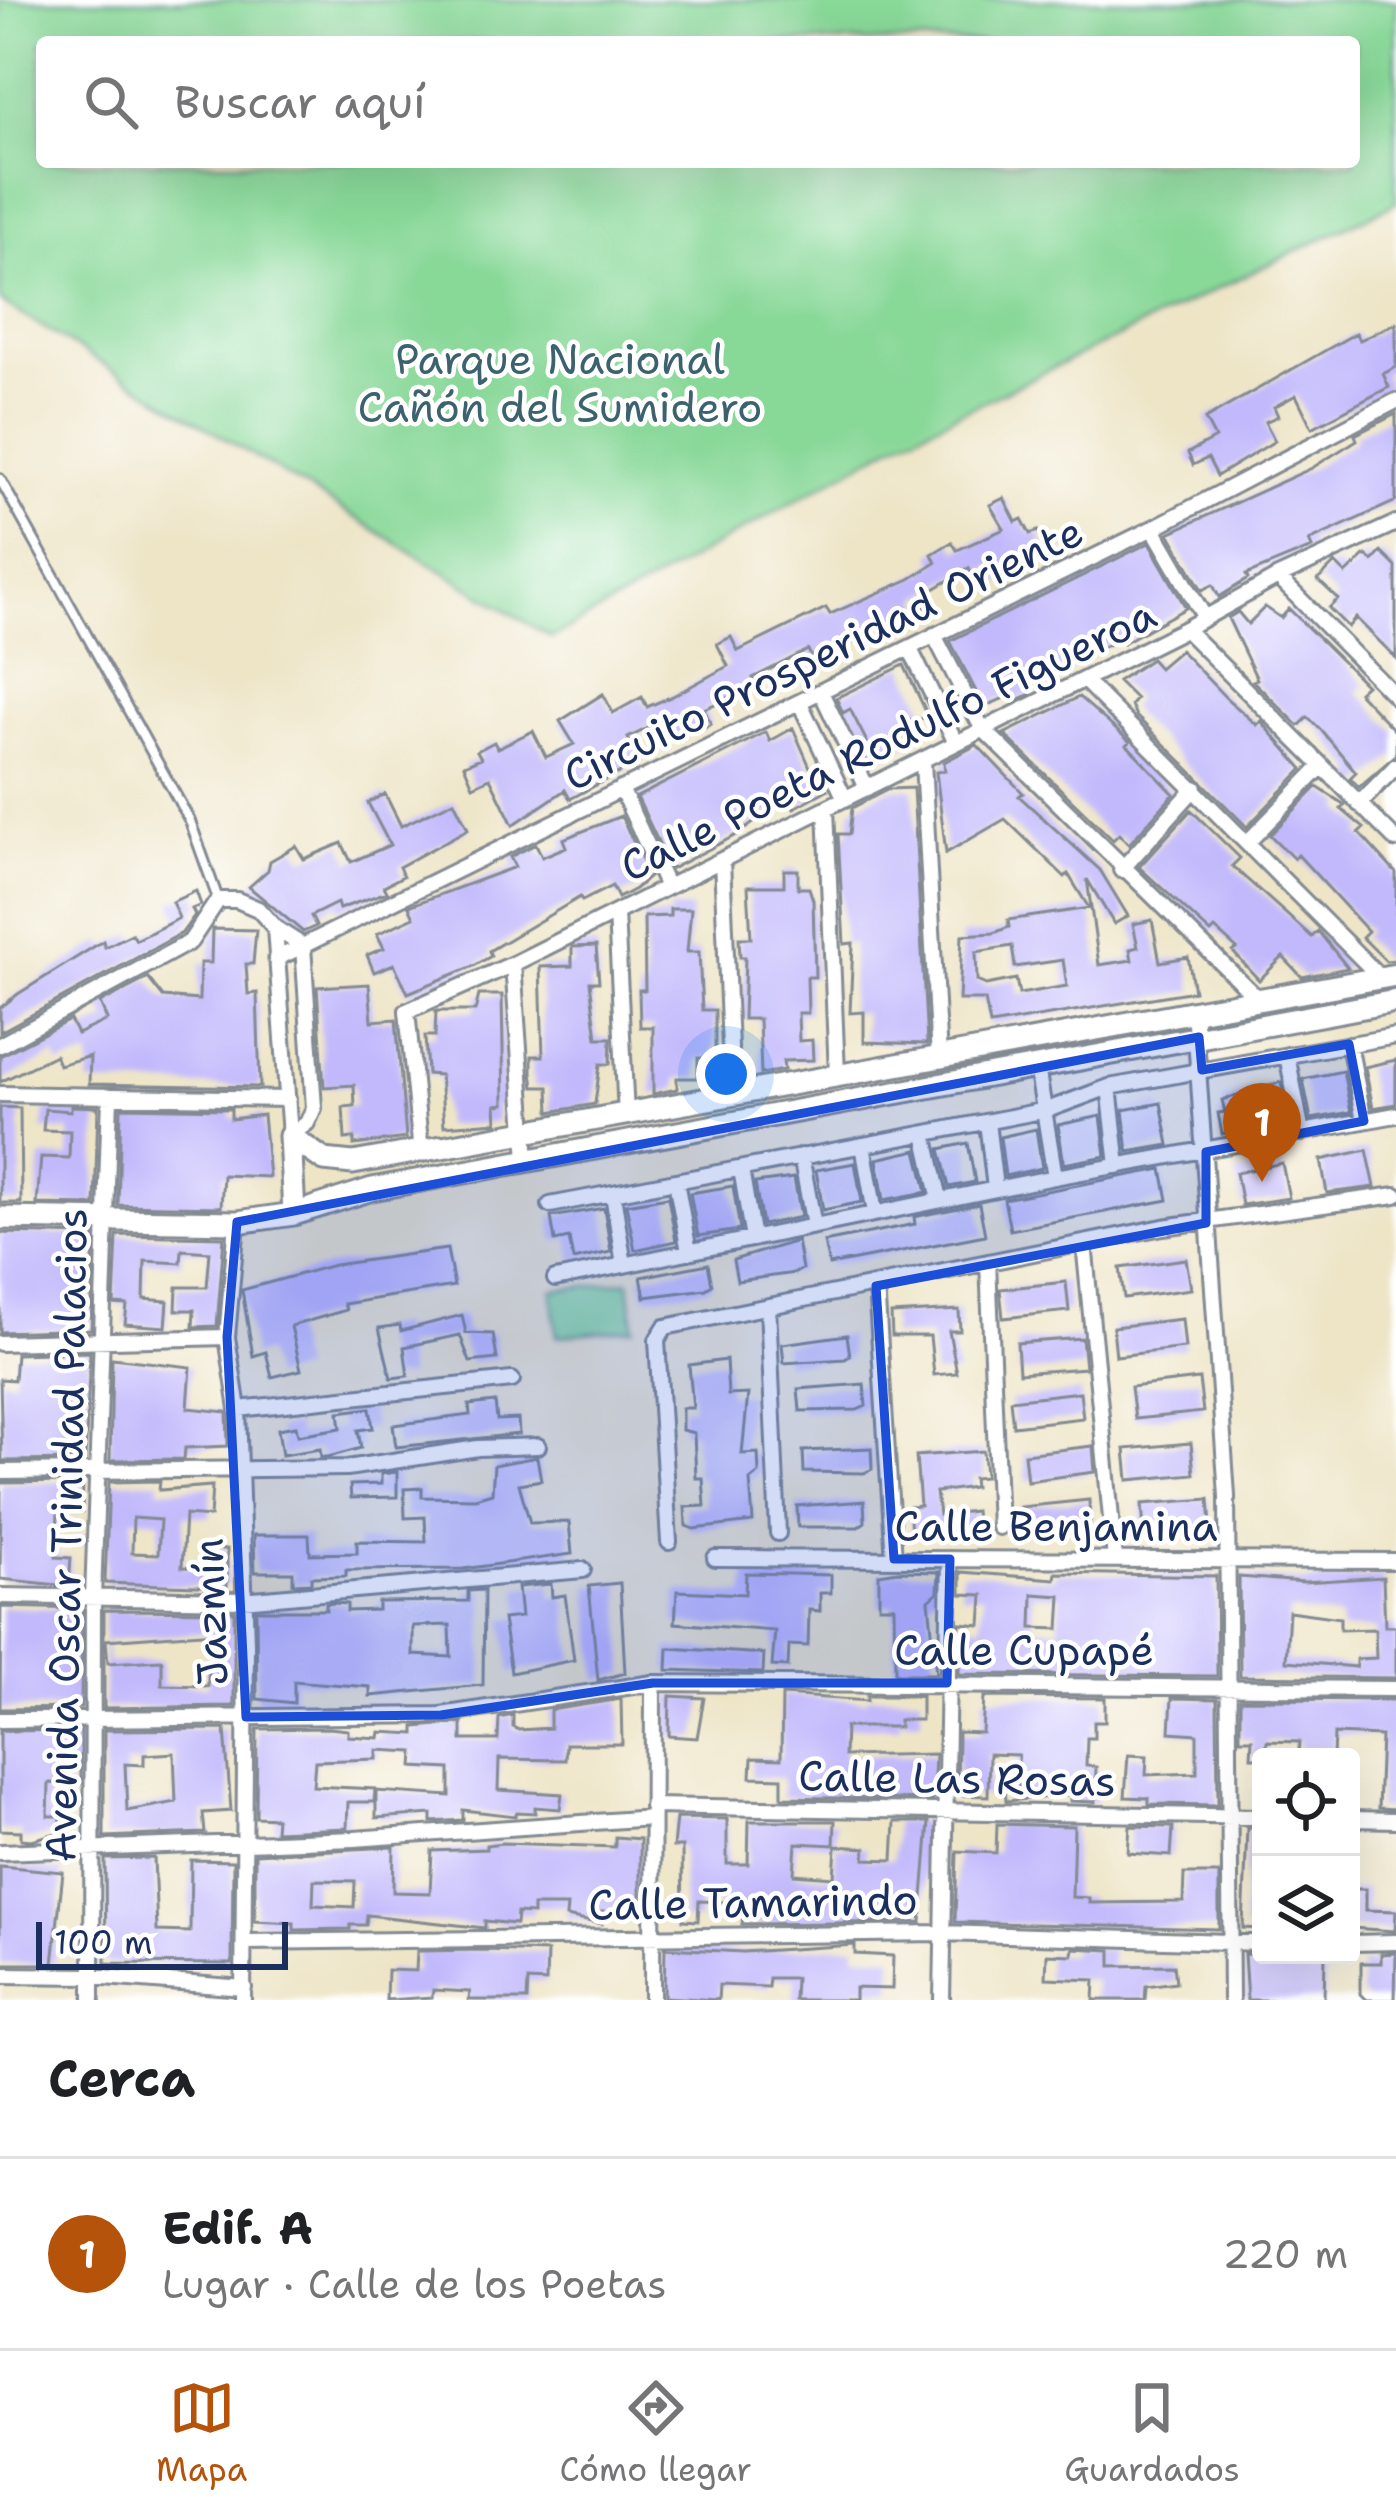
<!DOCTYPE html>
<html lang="es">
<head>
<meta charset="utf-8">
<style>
	:root { --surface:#fff; --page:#f2f2f2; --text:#202124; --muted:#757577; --line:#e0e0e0; --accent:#b45309 }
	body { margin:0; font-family:"Shantell Sans",sans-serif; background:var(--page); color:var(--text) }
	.controls { position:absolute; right:36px; bottom:36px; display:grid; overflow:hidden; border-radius:12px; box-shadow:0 12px 48px #0002 }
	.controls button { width:108px; height:108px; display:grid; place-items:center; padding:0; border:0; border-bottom:3px solid var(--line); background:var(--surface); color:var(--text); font:60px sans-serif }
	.scale { position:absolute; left:36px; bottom:30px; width:252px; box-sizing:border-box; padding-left:12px; border:6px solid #1b2f5e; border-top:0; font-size:33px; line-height:42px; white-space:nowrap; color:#1b2f5e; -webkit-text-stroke:9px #fff; paint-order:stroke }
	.you { position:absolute; left:726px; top:1074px; width:42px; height:42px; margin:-30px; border:9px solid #fff; border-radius:50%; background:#1a73e8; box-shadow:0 0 0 18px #1a73e833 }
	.badge { display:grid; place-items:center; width:78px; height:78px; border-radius:50%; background:var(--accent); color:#fff; font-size:39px; font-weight:700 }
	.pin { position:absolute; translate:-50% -99px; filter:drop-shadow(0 3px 6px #0008) }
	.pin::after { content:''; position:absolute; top:63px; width:42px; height:36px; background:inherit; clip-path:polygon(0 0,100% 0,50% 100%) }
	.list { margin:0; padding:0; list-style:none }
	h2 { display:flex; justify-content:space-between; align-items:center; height:156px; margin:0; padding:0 48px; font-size:51px }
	h2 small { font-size:39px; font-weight:400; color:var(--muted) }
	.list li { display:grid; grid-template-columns:78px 1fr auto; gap:36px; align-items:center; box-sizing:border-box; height:192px; padding:0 48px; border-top:3px solid var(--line) }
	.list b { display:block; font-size:45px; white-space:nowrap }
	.list p { margin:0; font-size:39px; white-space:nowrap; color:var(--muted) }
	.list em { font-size:39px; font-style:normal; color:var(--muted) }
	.icon { flex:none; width:66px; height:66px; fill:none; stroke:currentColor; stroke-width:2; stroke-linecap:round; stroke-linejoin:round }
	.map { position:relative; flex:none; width:1396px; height:2000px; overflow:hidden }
	.search { position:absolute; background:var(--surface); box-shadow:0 12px 48px #0002; left:36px; right:36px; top:36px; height:132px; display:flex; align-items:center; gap:30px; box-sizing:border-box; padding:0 42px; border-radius:12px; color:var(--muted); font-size:45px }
	.sheet { height:348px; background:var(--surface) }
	nav { display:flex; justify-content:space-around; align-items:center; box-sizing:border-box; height:168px; border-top:3px solid var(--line); background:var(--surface); font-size:33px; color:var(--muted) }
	nav a { display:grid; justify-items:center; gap:6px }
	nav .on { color:var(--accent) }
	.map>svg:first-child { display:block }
	.green { fill:#88d898; stroke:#52847b; stroke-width:3; fill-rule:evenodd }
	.building { fill:#c2b9fc; fill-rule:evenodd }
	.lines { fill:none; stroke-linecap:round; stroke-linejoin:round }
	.lane-casing { stroke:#848a92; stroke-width:14 }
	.street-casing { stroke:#848a92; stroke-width:20 }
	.secondary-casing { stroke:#848a92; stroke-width:27 }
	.lane { stroke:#fff; stroke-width:8 }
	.street { stroke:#fff; stroke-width:14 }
	.secondary { stroke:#fff; stroke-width:21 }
	.marked { fill:#1d4ed8; fill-opacity:0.2; stroke:#1d4ed8; stroke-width:9; stroke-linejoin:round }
	.labels { text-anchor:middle; stroke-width:9; stroke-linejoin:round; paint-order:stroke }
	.park-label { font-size:42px; fill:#3c626f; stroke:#fff }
	.street-label { font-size:42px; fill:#1b2f5e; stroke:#fff }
</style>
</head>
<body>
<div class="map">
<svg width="1396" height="2000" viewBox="0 0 1396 2000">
	<rect width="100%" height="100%" fill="#fff"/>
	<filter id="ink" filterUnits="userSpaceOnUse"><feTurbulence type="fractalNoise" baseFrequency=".00833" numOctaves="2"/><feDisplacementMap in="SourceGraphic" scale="24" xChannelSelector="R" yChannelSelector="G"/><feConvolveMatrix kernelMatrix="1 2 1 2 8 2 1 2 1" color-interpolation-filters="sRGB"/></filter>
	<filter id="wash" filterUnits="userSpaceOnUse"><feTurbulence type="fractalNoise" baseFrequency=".004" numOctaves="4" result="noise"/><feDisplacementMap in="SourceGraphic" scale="48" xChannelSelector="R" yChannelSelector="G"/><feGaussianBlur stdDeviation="2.7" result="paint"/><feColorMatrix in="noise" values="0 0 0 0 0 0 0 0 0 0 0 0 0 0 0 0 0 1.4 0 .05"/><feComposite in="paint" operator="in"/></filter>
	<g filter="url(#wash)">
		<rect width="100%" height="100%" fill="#eee5c7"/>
		<!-- green -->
		<path class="green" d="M0,0h1396v203l-501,241 -343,194 -552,-337zM42,42h1312v120h-1312z
			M629,1281l5,47 -77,8 -5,-46z"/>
		<g id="blocks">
			<!-- building -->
			<path class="building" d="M1396,323v44l-13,7 6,13 -77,41 -16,-33 -22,12 4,9 -13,6 10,19 -58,35 -9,-18 -15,7 -5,-12 27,-15 -10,-19 151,-86 4,7z
				M1396,414v87l-87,40 3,7 -66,27 2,4 -29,18 -6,-12 -11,5 -33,-57 143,-65 45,-28 -2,-5z
				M1004,498l12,24 6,-3 8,15 8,-3 8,18 -34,15 5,11 -16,8 -8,-16 -21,8 -3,-7 -50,30 6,11 -45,14 -51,36 -13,7 -8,-16 -55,28 3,7 -52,24 7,15 -18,9 -2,-6 -28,15 -9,-17 -26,13 11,24 -69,37 -5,-9 -52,35 -23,-47 -17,8 -9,-21 17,-7 -4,-7 17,-9 3,6 36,-17 13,26 28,-13 -14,-23 43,-27 10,19 29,-16 5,10 26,-11 55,-30 -11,-22 14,-7 7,14 88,-43 4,6 80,-35 26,-16 -4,-9 20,-12 5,8 47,-21 -14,-24z
				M1149,543l37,65 -63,35 -3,-4 -63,30 -30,18 3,7 -16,8 -3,-7 -27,12 -34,-66z
				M1381,552l15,15v91l-40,-40 -8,9 -19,-19 9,-9 -20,-19 17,-17 11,11 20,-19 7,6z
				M1265,607l16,11 8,-9 77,76 -8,7 38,40v23l-37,32 -9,-9 6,-6 -35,-42 -13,-13 -9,9 -46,-45 4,-2 -29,-61 10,-6 10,12z
				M1180,650l46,48 31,27 4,-4 42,48 -56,58 -111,-111 -5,-11 5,-6 -18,-18 33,-22 8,9z
				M904,665l25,53 -20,2 2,21 -43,23 -9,-18 8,-4 -17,-33 -7,4 -7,-15z
				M1079,697l51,45 -3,3 47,49 -45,50 -10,-10 -6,6 -109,-106z
				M793,728l23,53 5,-2 6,11 -33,18 -5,-10 -51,36 -67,35 -34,-72 129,-65 4,9z
				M977,745l46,48 -4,3 81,74 28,46 -14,8 -27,-45 12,86 33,-5 -2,-11 8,-2 -5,-23 19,-4 8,42 28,-5 6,34 -204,34 -5,-25h-26l3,-65 32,-2 15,-6 -1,-7 81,-12 -21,-34 -3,3 -60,-58 -59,34 -10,-81 9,-1 -1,-9zM1012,946l3,21 48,-7 4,26 -48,8 -3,-15 -30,6 -9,-4 -1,-29z
				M1317,787l28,18 -4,4 23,19 -5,5 37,40v87l-10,1 -24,-24 6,-6 -70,-76 -4,4 -24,-24z
				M913,788l14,256 -63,-2v-30l-14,1 3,-70 -9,1 -6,-110h11l3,-26 37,-19z
				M385,794l16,32 53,-25 14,28 -69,38 4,9 -19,10 3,6 -48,17 -2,-6 -26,13 5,10 -13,6 -54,-45 19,-17 2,-9 26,-15 8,13 38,-16 9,19 39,-17 -22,-42z
				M1191,810l49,48 -8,8 80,71 6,-6 30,37 -46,9 -19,-20 -24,23 -26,-28 4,-3 -22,-20 -4,4 -72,-66z
				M621,816l29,60 -15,13 -17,9 -6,-12 -30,15 -2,-4 -91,54 2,5 -17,10 -66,27 -14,-29 -20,8 -7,-17 17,-7 -7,-14 37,-17 -5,-11 106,-39 -5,-10 26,-13 6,13 24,-10 -3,-8z
				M784,870h14v18h11l4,12 2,77h-8l1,36h-10l1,28 13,-1 1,20 -30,1 1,9 -23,4 -2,-55h-16l2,-62h-5l-1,-19h12l-3,-52h36z
				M196,891l5,14 -9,4 3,6 -13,18 -182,99v-24l18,-14 85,-53 2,6 27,-13 4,6 43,-22 -7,-16z
				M670,909h21l-4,43h12l3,58h13v48h-17v20h-21v11l-24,5v-67h-13l-1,-37h6l-1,-73 26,-1z
				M212,929l44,1 -3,34h-7l2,30 9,-1 3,94 -171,-3 1,-28 -31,9 -4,-10 -55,27v-26l70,-36 7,14 30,-14 -7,-17 48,-25 15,19 36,3 1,-37h11z
				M596,946l3,36h-9l7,56h14l-1,26h-10l-5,40 -45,8 -1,-25h-15l-2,-14v-17h11l-3,-89 32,-1v-19z
				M369,984l3,37 24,-2 10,119 -52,7v-7l-9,1 -2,-32 12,-1 -1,-21 -30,2 -7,-100z
				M479,995h23l2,109 -8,1 1,17 -53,4 -4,-51 -13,-1 -2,-38h10l1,-25h39z
				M1396,1060v44l-23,4 -8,-41z
				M1343,1071l8,41 -40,7 -8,-40z
				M1281,1082l8,41 -67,11 -4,-21 7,-1 -3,-12z
				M1161,1103l8,42 -41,7 -5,-42z
				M71,1106l27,1 -3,98 -58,-1 4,-47 28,1 1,-27 -27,-1 2,-21 26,2z
				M0,1107l20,1 1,95h-21z
				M121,1107l110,2v10l32,-4 6,62 -46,-2 -2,32 -103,-2z
				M1101,1116l5,40 -42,8 -6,-39z
				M1036,1129l6,39 -37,8 -5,-39z
				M968,1143l7,39 -26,5 -9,-38z
				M917,1150l10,42 -43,8 -7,-41z
				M1367,1150l8,37 -48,6 -6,-33z
				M855,1163l7,39 -39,8 -7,-40z
				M1282,1163l7,35 -47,7 -6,-32z
				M1162,1169l6,31 -158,30 -6,-31z
				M794,1178l7,39 -39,8 -7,-42z
				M733,1186l7,44 -42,6 -8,-43z
				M668,1197l8,44 -41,9 -9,-46z
				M979,1204l6,31 -156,30 -5,-23 91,-18 -1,-7z
				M604,1208l7,44 -38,8 -4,-22 -14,3 -4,-24z
				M0,1233l94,2 -3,94 -91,3z
				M117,1235l107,2 -7,89 -24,1 1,-17h-18l1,-23h30l3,-35 -28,-2 -1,13 -36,-2 -1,38 24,2 -2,26 -41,-3 2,-19 -13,-1z
				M797,1241l5,28 -7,4 -58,8 -4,-21z
				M447,1249l7,37 -110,18 2,6 -55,16 10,44 -29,7 -6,-25 -13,4 -11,-66 92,-25z
				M1186,1259l5,30 -67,9 -4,-30z
				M708,1264l4,21 -6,4 -61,8 -4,-20z
				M1066,1282l3,29 -66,7 -3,-29z
				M959,1310l1,21h-11l8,42 -23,2 -4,-39h-38l-1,-22z
				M462,1315l4,18 27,1 4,25 -27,3 -10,-27 -56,12 4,29 -17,2 -12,-50 21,-3 1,6z
				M1182,1319l3,29 -69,8 -3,-29z
				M847,1335l3,21 -5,3 -61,4 -2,-19z
				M1082,1338l3,30 -66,5 -2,-30z
				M90,1352l-5,108 -83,1 -2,-82 14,1 2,-26z
				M112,1358l79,9 -3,41 39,4 1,34 -43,2 -1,11 -74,1z
				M726,1360l2,35 20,-1 -6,60 16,-1 1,20 -9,7 3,42 -59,7 -8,-3 -1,-19 20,-1 -2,-28h-7l-2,-45 -12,-3v-22h11l-4,-43z
				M1199,1379l4,33 -68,7 -4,-32z
				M864,1384l2,22 -9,4 -57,1 -2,-22z
				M1080,1392l3,26 -70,8 -3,-26z
				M495,1402l2,18 21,-1 1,15 -123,13 -3,-22 77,-10 -1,-10z
				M370,1408l3,20 -15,2 3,18 -33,9h-7l-1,-8 -38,6 -4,-26 18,-3 2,9 43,-7 -2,-16z
				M1191,1443l3,31 -66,6 -3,-31z
				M1093,1446l2,26 -68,9 -3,-27z
				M871,1448l1,21 -8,4 -60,-1 -1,-21z
				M983,1451l2,26 -12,1 1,9 -38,5 3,23 36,-4 2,17 -66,5 -2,-26 11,-1 -4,-50z
				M537,1457l4,23 -22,4 11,39 39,-1 3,32 -109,15 -117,1v6l-35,1v6l-18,1v-12h-38l-1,-37h55l1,19 47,-1v-12l69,1 -1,-25 -20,1 -1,-29 18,-1v9l53,1 17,-5 2,-28z
				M397,1472v25l-46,1 -1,-13 31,-1v-10z
				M160,1481l-1,9 53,-4 -2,31 -25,-2 -3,52 28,1v-18l17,-1v38l-122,-4 4,-101zM133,1518l27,2 -2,34 -26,-1z
				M83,1482l-1,30 -24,-1 -2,46 15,1 -2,28 -69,-7 1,-96z
				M1209,1499l2,27 -67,5 -2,-27z
				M1089,1500l1,24 -67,7 -3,-24z
				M864,1501l1,21 -7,5h-60l-1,-21z
				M898,1571l41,1 -1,20 -9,8 7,74h-41l-1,-68h-15v-32z
				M961,1572l94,7 1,-6 160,3 1,100 -258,-2 1,-51 21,2 2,-30 -22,-1zM1033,1594l28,2 -2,33 -27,-1z
				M746,1573l85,2v18h-11v18l-11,-1 -1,36 -19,-1 -1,22 -16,-1 3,-35 -100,-8 2,-32 68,3z
				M1239,1577l65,5 79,-5 2,49h11v52l-156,-2zM1289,1611l51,7v12l35,-1 1,29 -20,1v8l-70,-6z
				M620,1583l5,90 -27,7 -9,-94z
				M551,1584l1,13 13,-2 9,65 -63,13 -8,-54 18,-2 -3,-30z
				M484,1590l-1,95 -113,11v-9l-76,-6v22l-37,-4 -1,-89h70v-6l8,-1 13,1v7l31,-1v-8l90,-1v-10zM450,1625l1,32 -38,-2v-29z
				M1,1607l81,2 -1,99 -81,1z
				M104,1610l130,1v95l-130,2zM215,1632v26h-7v28l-46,-1v-25l-54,3 -2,-23z
				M668,1648l96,6 -1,19 -96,-3z
				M782,1695l85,6v-5h54v24h-22v7h-54l-1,29 91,-2 -2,46 -151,-3v-19l-31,-1 1,-19 29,1z
				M670,1696l34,2 -7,40 -28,-2z
				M984,1697l121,1v24h-11v16h-7l-1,28 10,1 -1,35 -25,-1v-6l-64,6 -1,-14h14l-1,-32 -29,-1 -1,42 -31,-1 1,-63 24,1z
				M1172,1698l45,1 1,106 -69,-1v-6l-24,-1 3,-42 19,1 -1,19 51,-2v-39l-27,-2z
				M621,1699l1,45h-56l-1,16 -66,-1 -1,31 64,4 -2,15 -25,-2v6l-18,-1 -2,4 -52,-6v10l-31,2v-8l-56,4v-27l74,5v-27l-37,-2 1,-15 -37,-2v9l-62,2 -2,25 62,3 -1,13h-26l-1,26 -72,3 1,-13 -20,-1 1,-88 72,-1 19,2v6l31,2 1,-6 35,2v-7l47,-4v17h36l1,-22 14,-3v12l6,3 31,-2v-18z
				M1240,1699l156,1v109l-18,-1 3,-72 -47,-2 -1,23h-35l1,-15 -32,-1 -1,16h-15l1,-18h-12z
				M225,1729l6,82 -28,2 2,20 -101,4v-107zM174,1753l2,49 -49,9 -2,-47 19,1v-10z
				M81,1730v54l-32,-1 -1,33h13l-1,16 -28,8 -11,-1v-8l-21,-1v-99z
				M676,1818l51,1v45h21l1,-43h86l-1,24 -38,-2 -2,31 40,3 2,-31 30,2 -1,11 28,1 2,-38h34l-8,100 -179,2 1,-12h-19l1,-10 -26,-1 -1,20 -15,-1 -1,-73h-9z
				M997,1824l77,2 -2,71 17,1v5l94,-1 1,-28h35v55l-264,-7 2,-71 39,2z
				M1130,1826l43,1 -2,29 -43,-3z
				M1247,1828h14v101l-18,-1z
				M615,1837l25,2v70l-38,3v12l-36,-7 1,-11h-34v8l-16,-1 -1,11 -31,-3v7l-118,-13 -1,10h-16v4l-56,1v-7l-39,-2v-67l139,-7 -1,45 37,1 2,-42 54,-2v-4l16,-2 113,4zM314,1880l41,1 -1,26 -41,-2z
				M154,1858l3,73 33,1 1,-72 42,1 -1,103 -126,-1 -1,-104z
				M0,1866l63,6 -10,92h-53z
				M1351,1889h15v21l30,1 -1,20 -44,-3z
				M855,1945v9l38,2 -1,33 -37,-1v12h-61l1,-22h-26l-1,9 -49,-2 -1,15 -54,-3 1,-49 78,4z
				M1073,1948l38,2v16l63,-1 2,17 -30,4 -1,14h-51l1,-20 -49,-2 1,-24 25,1z
				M484,1950l63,2 -1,30 -18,-1 -1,19h-58l1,-8 -37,-2 -1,7 -46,3 1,-30 29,1 1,-20z
				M1396,1953l-1,47h-28l-6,-6v-31h20v-9z
				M1244,1954l81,1 -1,45h-77z"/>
		</g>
	</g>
	<g filter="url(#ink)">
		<use href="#blocks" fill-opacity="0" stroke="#848a92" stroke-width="3"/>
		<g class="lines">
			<!-- lane casing -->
			<g class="lane-casing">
				<path id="lane" d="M0,479l190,342 28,78"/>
			</g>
			<!-- street casing -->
			<g class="street-casing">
				<path id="street" d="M1153,528l52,90
					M1278,577l118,120
					M1185,629l211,211
					M934,635l48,93 275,270
					M910,649l46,94
					M1084,680l297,298
					M821,692l46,96
					M800,703l45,96
					M923,761l16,298
					M621,789l46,98
					M1359,804l37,-38
					M826,808l11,267
					M1247,843l75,-77
					M722,860l10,235
					M1121,870l74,-82
					M616,913l10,203
					M275,928l15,208
					M276,959l877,-431 243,-127
					M513,964l14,196
					M1194,1008l33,488 4,504
					M1349,1044l15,77
					M0,1045l190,-103 28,-42h19l21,9 17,19 28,18 11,162 -7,15 -17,13
					M1287,1055l15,78
					M1037,1067l18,110
					M1109,1087l9,79
					M0,1094l288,5
					M987,1122l8,66
					M925,1134l15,66
					M863,1145l12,68
					M421,1152l-14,-141 106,-47 672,-335 93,-52 118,-54
					M801,1156l13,70
					M741,1169l12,70
					M676,1181l13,71
					M613,1194l11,71
					M550,1205l497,-95 62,-23 287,-51
					M237,1222l-10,115 11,72 8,235 -3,356
					M1084,1243l31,316
					M988,1262l11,265
					M555,1279l500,-102 341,-62
					M876,1286l18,273
					M768,1306l10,227
					M0,1343l227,-6
					M238,1409l274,-29
					M0,1472l347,-4 131,-20 60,-2
					M669,1542l-12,-202 8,-13 498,-100 233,-32
					M715,1558l681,3
					M0,1596l242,4 341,-30
					M0,1720l441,-5 212,-32 743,6
					M652,1806l609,11
					M1351,1819l45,1
					M0,1852l354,-13 298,-21
					M246,1942l695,-9 320,10
					M1351,1943l45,-1
					M0,1975l92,1 152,12
					M92,2000l1,-401 17,-502
					M652,2000l1,-317
					M942,2000l8,-441"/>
			</g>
			<!-- secondary casing -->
			<g class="secondary-casing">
				<path id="secondary" d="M290,1136l34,24 29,3 1043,-188
					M290,1136l4,78
					M0,1218l237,4 57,-8 78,-25 1024,-188"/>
			</g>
			<!-- lane -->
			<use href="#lane" class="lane"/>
			<!-- street -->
			<use href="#street" class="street"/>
			<!-- secondary -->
			<use href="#secondary" class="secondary"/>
		</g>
	</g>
	<!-- marked area -->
	<path class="marked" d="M1199,1037l3,33 147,-26 15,77 -158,31v71l-330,63 18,273h56l-3,124h-294l-212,32 -195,2 -19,-380 10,-115z"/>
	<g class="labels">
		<!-- park labels -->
		<g class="park-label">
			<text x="560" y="374">Parque Nacional<tspan x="560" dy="48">Cañón del Sumidero</tspan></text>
		</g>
		<!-- street labels -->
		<g class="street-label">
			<text transform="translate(823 653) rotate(-26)" y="15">Circuito Prosperidad Oriente</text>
			<text transform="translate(888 740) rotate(-26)" y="15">Calle Poeta Rodulfo Figueroa</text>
			<text x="1056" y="1541">Calle Benjamina</text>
			<text transform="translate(66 1535) rotate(-89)" y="15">Avenida Oscar Trinidad Palacios</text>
			<text transform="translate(210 1612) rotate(-92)" y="15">Jazmín</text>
			<text x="1024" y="1665">Calle Cupapé</text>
			<text transform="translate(957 1778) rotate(1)" y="15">Calle Las Rosas</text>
			<text transform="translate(753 1902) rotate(-1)" y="15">Calle Tamarindo</text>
		</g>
	</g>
</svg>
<div class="controls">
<button><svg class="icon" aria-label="locate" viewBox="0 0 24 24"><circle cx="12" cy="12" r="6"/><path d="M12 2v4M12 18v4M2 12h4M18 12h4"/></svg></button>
<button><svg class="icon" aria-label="layers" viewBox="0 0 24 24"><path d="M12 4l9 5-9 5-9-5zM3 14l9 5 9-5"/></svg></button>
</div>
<div class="scale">100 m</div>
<div class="you"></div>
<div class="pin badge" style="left:1262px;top:1182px">1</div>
<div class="search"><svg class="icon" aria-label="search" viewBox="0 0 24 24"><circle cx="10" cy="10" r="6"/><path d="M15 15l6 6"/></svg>Buscar aquí</div>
</div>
<section class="sheet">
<h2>Cerca<small></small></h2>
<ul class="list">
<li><span class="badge">1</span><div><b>Edif. A</b><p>Lugar · Calle de los Poetas</p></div><em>220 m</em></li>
</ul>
</section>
<nav>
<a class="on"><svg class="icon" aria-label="map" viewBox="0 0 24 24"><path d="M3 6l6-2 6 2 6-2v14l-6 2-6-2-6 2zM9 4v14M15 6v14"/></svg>Mapa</a>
<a><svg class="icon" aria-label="directions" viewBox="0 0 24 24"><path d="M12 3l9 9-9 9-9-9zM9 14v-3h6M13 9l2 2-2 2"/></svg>Cómo llegar</a>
<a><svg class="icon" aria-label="saved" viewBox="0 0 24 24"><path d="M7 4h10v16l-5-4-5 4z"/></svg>Guardados</a>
</nav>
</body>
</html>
